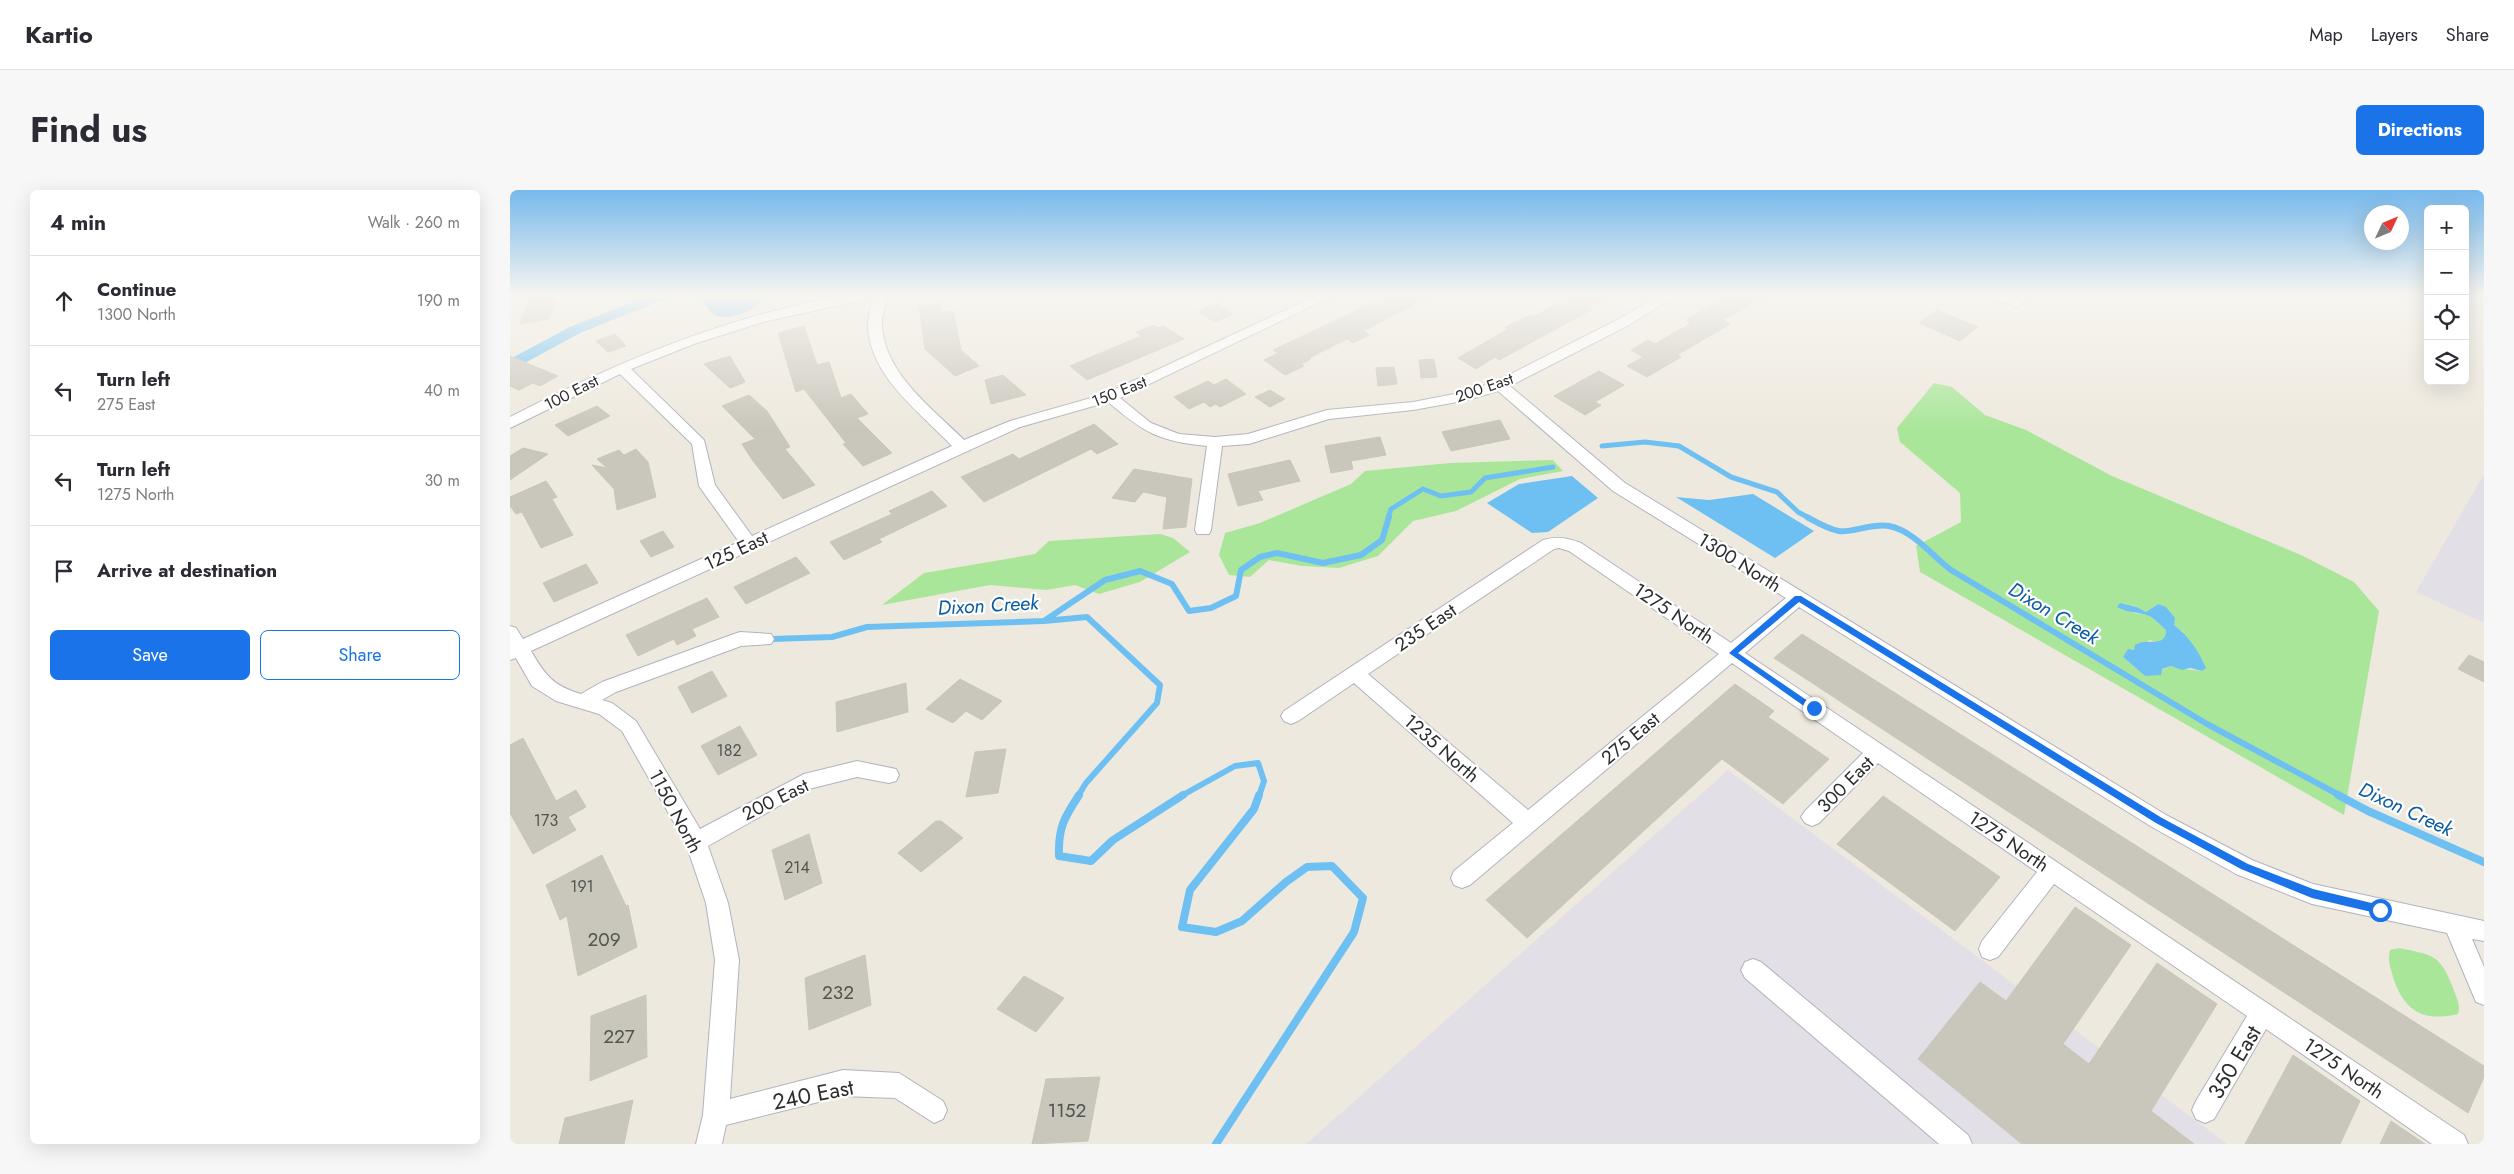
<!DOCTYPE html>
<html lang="en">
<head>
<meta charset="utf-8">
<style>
	:root { --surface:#fff; --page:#f7f7f7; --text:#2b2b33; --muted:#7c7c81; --line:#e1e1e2; --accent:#1a73e8 }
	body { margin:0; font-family:Jost,sans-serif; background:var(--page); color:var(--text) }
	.controls { position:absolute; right:15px; top:15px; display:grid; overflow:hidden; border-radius:8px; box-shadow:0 5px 20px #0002 }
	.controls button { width:45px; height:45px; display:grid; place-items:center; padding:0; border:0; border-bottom:1px solid var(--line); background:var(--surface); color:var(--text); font:25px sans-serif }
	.compass { position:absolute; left:1854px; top:15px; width:45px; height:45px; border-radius:50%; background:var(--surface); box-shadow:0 5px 20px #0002; rotate:46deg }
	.stop { position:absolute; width:15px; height:15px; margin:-11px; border:4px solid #1a73e8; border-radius:50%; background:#fff }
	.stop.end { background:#1a73e8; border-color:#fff; box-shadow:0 1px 5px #0008 }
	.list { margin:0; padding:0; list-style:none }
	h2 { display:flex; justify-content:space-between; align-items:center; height:65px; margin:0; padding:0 20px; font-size:21px }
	h2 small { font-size:16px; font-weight:400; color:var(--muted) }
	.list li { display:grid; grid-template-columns:32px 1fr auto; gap:15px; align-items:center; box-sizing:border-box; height:90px; padding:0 20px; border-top:1px solid var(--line) }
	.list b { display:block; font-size:19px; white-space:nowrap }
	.list p { margin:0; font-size:16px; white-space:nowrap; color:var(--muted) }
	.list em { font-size:16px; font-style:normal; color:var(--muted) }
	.actions { display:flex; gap:10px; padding:15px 20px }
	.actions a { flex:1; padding:11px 0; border:1px solid var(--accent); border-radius:8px; text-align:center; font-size:18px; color:var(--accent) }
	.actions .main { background:var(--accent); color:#fff }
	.icon { flex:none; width:28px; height:28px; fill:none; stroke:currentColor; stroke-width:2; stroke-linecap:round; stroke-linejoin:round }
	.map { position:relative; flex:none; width:1974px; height:954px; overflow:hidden; border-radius:8px }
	header { display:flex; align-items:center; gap:30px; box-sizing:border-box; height:70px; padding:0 25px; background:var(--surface); border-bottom:1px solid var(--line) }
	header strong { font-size:24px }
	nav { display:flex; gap:28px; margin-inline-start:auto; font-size:18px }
	.intro { display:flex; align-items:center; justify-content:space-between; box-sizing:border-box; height:120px; padding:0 30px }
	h1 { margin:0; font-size:35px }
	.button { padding:12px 22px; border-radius:8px; background:var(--accent); color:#fff; font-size:18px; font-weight:700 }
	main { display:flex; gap:30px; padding:0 30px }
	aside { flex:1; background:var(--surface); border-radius:8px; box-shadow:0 5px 20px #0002 }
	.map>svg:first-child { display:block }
	.industrial { fill:#e2dfe6 }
	.green { fill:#aae699; fill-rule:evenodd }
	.water { fill:#6ec0f3 }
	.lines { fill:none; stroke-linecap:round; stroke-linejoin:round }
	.stream-far2 { stroke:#6ec0f3; stroke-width:5 }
	.stream-far1 { stroke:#6ec0f3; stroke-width:6 }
	.stream { stroke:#6ec0f3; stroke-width:8 }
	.canal { fill:#6ec0f3; fill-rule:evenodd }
	.building { fill:#c9c7bc; stroke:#cac5b7 }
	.minor-casing { stroke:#b2b2c0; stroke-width:2 }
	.minor { fill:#fff; fill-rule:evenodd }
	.route { fill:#1a73e8 }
	.labels { text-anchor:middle; stroke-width:4.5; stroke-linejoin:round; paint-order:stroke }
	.far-street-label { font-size:16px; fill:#2c2c2c; stroke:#fff }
	.number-label { font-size:16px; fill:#535350 }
	.street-label { font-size:19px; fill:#2c2c2c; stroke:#fff }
	.near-number-label { font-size:19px; fill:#535350 }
	.water-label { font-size:20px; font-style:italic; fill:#095ca3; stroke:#fff }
	.near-street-label { font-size:22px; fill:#2c2c2c; stroke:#fff }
</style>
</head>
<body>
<header>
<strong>Kartio</strong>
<nav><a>Map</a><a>Layers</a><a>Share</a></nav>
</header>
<div class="intro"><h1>Find us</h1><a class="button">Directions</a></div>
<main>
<aside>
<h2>4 min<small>Walk · 260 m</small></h2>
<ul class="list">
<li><svg class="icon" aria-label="ahead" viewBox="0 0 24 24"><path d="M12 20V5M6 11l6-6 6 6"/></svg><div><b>Continue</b><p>1300 North</p></div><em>190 m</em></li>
<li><svg class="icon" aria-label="left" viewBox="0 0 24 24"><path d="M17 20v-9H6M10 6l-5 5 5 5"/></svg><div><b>Turn left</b><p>275 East</p></div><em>40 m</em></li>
<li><svg class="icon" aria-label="left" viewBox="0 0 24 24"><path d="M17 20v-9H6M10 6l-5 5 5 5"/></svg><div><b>Turn left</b><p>1275 North</p></div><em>30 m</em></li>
<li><svg class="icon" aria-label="arrive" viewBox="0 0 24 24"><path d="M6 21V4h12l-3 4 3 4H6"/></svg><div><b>Arrive at destination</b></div></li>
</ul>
<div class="actions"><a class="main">Save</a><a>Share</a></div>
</aside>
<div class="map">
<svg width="1974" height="954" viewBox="0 0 1974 954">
	<rect width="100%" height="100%" fill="#eee9de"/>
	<!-- industrial -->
	<path class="industrial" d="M1974,284v149l-68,-31z
		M1218,580l499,374h-921z"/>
	<!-- green -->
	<path class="green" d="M1424,193l18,4 33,28 41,15 86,46 189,79 53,27 25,29 -35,204 -424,-243 -4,-26 45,-24 -1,-29 -60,-51 -3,-14zM1610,413l17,4 9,5 12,-8 16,21 9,7 19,39c-11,-2 -20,-1 -31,-5l-26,10 -22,-19 27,-17 8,3c7,-4 8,-6 8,-13l-17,-15 -15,-2z
		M1043,270l10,11 -43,8 -64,32 -43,10 -35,35 -39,12 -37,-2 -33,-6 -19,17 -21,-2 -10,-20 6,-22 35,-10 91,-39 14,-13 85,-8z
		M650,344l13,4 17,14 -50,30 -41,12 -24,-9 -29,5 -56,-5 -108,20 42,-32 111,-19 14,-13z
		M1889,758c34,7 41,6 54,40 3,9 8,16 5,26 -33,8 -53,-2 -64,-34 -3,-11 -7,-19 -4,-30z"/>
	<!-- water -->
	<path class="water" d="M190,106h62c1,14 -37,26 -47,19 -6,-3 -11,-13 -15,-19z
		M1062,286l26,22 -50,34 -16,1 -45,-30 32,-19z
		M1243,304l61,37 -39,27 -99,-61 33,3z
		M1610,413l17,4 9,5 12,-8 8,3 9,11 -1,7c15,11 25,27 32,43l-4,3 -12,-3 -8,2 -11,-4 -9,3 -1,6 -16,1 -22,-19 5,-8 6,1 1,-5c12,-8 31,4 31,-15 -6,-5 -13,-13 -19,-15 -11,-3 -21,-3 -30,-8z"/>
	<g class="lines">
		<!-- stream-far2 -->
		<path class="stream-far2" d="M1092,256l43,-4 34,4 52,31 46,15 21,20 11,6
			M878,328l3,-9 32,-20 18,7 30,-4 14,-14 68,-11"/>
		<!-- stream-far1 -->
		<path class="stream-far1" d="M1297,327c9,5 21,12 32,14 13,2 33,-8 50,-5 25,5 42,29 62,44l256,154 134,72
			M534,431l43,-4 73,68 -3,18 -71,80 -8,13
			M262,449l60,-2 35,-10 177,-6 61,-41 35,-9 32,13 17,27 22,-3 25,-12 5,-26 19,-13 17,-4 46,10 38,-8 21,-15 7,-23
			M671,606l54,-30 23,-3 6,18 -5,15"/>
		<!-- stream -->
		<path class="stream" d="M569,605c-15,23 -21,33 -20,61l32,5 22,-21 70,-45
			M1828,605l30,16 116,51
			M706,954l138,-212 9,-34 -31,-32 -25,1 -21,15 -44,39 -26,11 -34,-5 8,-37 64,-81 5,-14"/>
		<!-- canal -->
		<path class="canal" d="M137,106h20l-2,3 -85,34 -70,38v-12l60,-32z"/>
	</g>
	<!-- building -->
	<path class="building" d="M21,106h26l-8,23 -29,5z
		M878,106h42l-67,35 6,4 -16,8 -6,-4 -38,19 2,1 -10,5 3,2 -19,9 -21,-15 14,-7 -5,-3z
		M1062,106h37l-20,11 4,2 -94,51 -4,-3 -19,12 -18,-11 50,-29 -3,-2 26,-12 3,1z
		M1218,106h37l-42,24 7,4 -53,31 4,2 -34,20 -20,-11 16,-9 -12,-7 17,-10 7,4 36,-21 -5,-3z
		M429,113l2,10 12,-2 8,39 18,16 -24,10 -30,-27 -6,-42z
		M707,113l16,11 -18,8 -17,-10z
		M1427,120l41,17 -18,14 -41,-18z
		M643,135l5,3 6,-2 20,13 -97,41 -17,-14 71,-30 -5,-4z
		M294,136l13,39 12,-3 12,36 10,-4 17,20 -11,4 35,35 -29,13 -20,-22 3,-1 -42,-54 -8,3 -18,-59z
		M105,144l11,12 -18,6 -12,-11z
		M0,166l19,8 29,12 -18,10 -7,-3 -14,7 -9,-4z
		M220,166l15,26 -15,6 -26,-24z
		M924,169l3,18 -16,1 -2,-18z
		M884,177l3,17 -19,2 -2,-18z
		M1089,181l25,14 -29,17 6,3 -16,10 -31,-19z
		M493,185l23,20 -35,9 -6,-24z
		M716,189l20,15 -26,13 -4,-3 -6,3 -6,-5 -15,7 -15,-12 34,-16 6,4z
		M760,200l15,9 -15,8 -15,-10z
		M239,205l18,16 23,36 -5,2 30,36 -32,14 -30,-38 -11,-17 13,-5 -33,-33z
		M87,216l13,10 -42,20 -13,-11z
		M990,230l10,19 -59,12 -9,-19z
		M584,234l24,20 -21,10 -6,-5 -107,53 -23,-25 52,-23 6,5z
		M870,247l6,18 -35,6 2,8 -22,4 -6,-27z
		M13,258l25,6 -38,26v-24z
		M126,259l12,13 8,35 -39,13 -3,-21 -22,-24 15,3 -10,-9 22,-9 5,5z
		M780,270l10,21 -42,10 5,9 -25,6 -10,-32z
		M624,279l58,10 -6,48 -23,2 4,-32 -24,-5 -8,10 -23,-4z
		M36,291l11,16 -5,2 21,36 -32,13 -19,-36 -6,2 -6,-8v-9z
		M422,301l15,15 -68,33 3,3 -38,18 -14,-18 62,-28 -3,-3z
		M153,341l11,16 -23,10 -11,-16z
		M286,367l14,16 -64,31 -12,-17z
		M76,374l12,19 -44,19 -11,-19z
		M197,408l12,19 -27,12 4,7 -19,9 -3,-6 -36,17 -12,-21z
		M1292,444l682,432v11l-16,36 -694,-455z
		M1959,465l15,7v20l-26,-13z
		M202,481l15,25 -35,17 -14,-26z
		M450,489l42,22 -20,19 -16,-9 -13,12 -27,-14z
		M396,493l2,29 -71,20 -1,-30z
		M1225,494l39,27 -6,6 61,42 -46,45 -61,-45 -195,179 -41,-38z
		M230,536l17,29 -39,20 -17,-29z
		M13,548l33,63 20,-11 10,17 -18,10 8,13 -43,24 -23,-41v-68z
		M496,559l-8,44 -32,4 9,-45z
		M1373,606l117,81 -45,54 -118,-87z
		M426,631h5l22,17 -42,34 -23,-19z
		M299,644l13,49 -37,17 -13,-50z
		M92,665l24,51 2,-1 9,42 -59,29 -11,-60 -7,4 -14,-35z
		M1565,717l56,38 -68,99 26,20 68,-101 60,41 -66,107 43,33h-172l-104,-85 62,-77 26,19z
		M355,765l6,50 -62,25 -4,-52z
		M514,786l40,22 -28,34 -39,-23z
		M136,805l1,62 -57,24 1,-65z
		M1783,865l67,46 -20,43h-95z
		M590,887l-12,64 -56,3 14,-65z
		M123,910l-9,44h-65l6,-26z
		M1881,931l34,23h-45z"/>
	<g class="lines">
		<!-- minor casing -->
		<g class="minor-casing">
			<path id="minor" d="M331,106h28l-2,3 -104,23 -69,22 -63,25 73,71 11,45 37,51 200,-90c-32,-34 -82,-69 -84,-120 0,-9 4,-21 5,-30h14c-2,10 -6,21 -5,31 4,48 50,81 82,113l46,-19 95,-27 211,-98h17l-213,102 31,25 28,11 36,3 33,-3 79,-24 86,-8 52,-10 30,-10 124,-63 40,-23h16l-46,29 -119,61 115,97 541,332 86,45 61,24 171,37v20l-12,-2 12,28v38l-8,-3 -29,-69 -135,-29 -76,-30 -84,-47 -353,-220 -54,46 719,482 4,9h-36l-166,-115 -52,90 -9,4 -9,-4 -4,-9 4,-9 51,-85 -193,-132 -56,73 -8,3 -8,-3 -3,-8 3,-8 55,-69 -159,-109 -59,60 -7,3 -7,-3 -4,-6 4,-6 58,-58 -131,-90 -262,222 -8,3 -8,-3 -3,-7 3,-7 59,-48 -159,-140 -56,38 -7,3 -7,-3 -3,-5 3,-5 259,-171c15,-4 24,-2 38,3l150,100 55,-45 -173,-107 -115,-100 -30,9 -55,10 -84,9 -80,25 -27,2 -11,84 -2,4h-12l-2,-4 12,-84c-49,-5 -62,-13 -99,-44l-88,25 -489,224c14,24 22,35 50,43l21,-12 132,-48 6,-2 31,2 3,5 -3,5 -30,2 -125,46 -14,8 10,3 24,18 64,108 104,-55 53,-13 39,8 3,6 -3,6 -7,2 -32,-6 -48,12 -101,57 20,57 11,57 -9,139 113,-29 56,3 44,28 4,9 -4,9 -9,4 -39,-25 -52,-2 -117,29 -4,19h-26l7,-29 12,-155 -9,-57 -20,-59 -64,-113 -23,-17 -43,-13 -24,-15 -16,-28 -6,2v-34l6,2 7,11 216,-97 -40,-56 -7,-42 -72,-70 -110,54v-11c105,-54 214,-100 331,-121zM1049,358l10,3 150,103 -191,156 -160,-136 186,-125z
				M1482,106h19l13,7 -7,4 -23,-8z
				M1243,769l8,3 207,173 4,9h-33l-194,-166 -4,-8 4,-8z"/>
		</g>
		<!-- minor -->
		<use href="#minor" class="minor"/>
	</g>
	<!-- sky -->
	<linearGradient id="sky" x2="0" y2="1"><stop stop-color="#77b9ec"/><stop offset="0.44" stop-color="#f7f5f0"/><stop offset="1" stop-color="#f7f5f0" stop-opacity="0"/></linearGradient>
	<rect width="1974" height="239" fill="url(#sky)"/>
	<!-- route -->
	<path class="route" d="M1285,406h6l361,222 86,46 65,25 67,16 4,2v6l-4,1 -68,-16 -71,-29 -85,-46 -357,-221 -61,51 80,55 -4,4 -3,-1 -82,-58z"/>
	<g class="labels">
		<!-- far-street labels -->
		<g class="far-street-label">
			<text transform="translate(974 197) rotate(-19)" y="6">200 East</text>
			<text transform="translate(609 201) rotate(-22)" y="6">150 East</text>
			<text transform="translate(61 202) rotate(-27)" y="6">100 East</text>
		</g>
		<!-- number labels -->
		<g class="number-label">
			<text x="219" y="566">182</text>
			<text x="36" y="636">173</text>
			<text x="287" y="683">214</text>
			<text x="72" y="702">191</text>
		</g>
		<!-- street labels -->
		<g class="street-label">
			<text transform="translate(226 360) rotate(-25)" y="7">125 East</text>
			<text transform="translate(1230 372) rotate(32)" y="7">1300 North</text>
			<text transform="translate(1164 423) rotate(34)" y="7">1275 North</text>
			<text transform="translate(915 437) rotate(-34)" y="7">235 East</text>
			<text transform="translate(1120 548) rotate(-40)" y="7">275 East</text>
			<text transform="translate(932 558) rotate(41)" y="7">1235 North</text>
			<text transform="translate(1335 594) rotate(-45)" y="7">300 East</text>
			<text transform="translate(265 609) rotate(-26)" y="7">200 East</text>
			<text transform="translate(166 621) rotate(62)" y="7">1150 North</text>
			<text transform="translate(1499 651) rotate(34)" y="7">1275 North</text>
			<text transform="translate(1834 878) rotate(34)" y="7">1275 North</text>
		</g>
		<!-- near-number labels -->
		<g class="near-number-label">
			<text x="94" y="756">209</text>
			<text x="328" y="809">232</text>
			<text x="109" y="853">227</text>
			<text x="557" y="927">1152</text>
		</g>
		<!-- water labels -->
		<g class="water-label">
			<text transform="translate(478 415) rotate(-3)" y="7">Dixon Creek</text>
			<text transform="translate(1544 423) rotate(31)" y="7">Dixon Creek</text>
			<text transform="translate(1896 619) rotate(25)" y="7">Dixon Creek</text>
		</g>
		<!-- near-street labels -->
		<g class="near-street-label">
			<text transform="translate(1724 872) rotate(-59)" y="8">350 East</text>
			<text transform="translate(303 904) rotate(-11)" y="8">240 East</text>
		</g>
	</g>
</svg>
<div class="controls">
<button>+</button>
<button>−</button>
<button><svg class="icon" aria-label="locate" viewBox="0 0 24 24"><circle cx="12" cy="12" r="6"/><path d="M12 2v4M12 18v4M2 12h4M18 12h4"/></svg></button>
<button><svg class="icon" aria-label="layers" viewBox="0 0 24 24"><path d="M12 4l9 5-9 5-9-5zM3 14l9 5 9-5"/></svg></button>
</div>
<svg class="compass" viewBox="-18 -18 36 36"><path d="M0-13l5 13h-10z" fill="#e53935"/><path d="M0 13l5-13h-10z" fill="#7c7c81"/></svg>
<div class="stop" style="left:1870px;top:720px"></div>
<div class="stop end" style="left:1304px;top:518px"></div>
</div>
</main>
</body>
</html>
